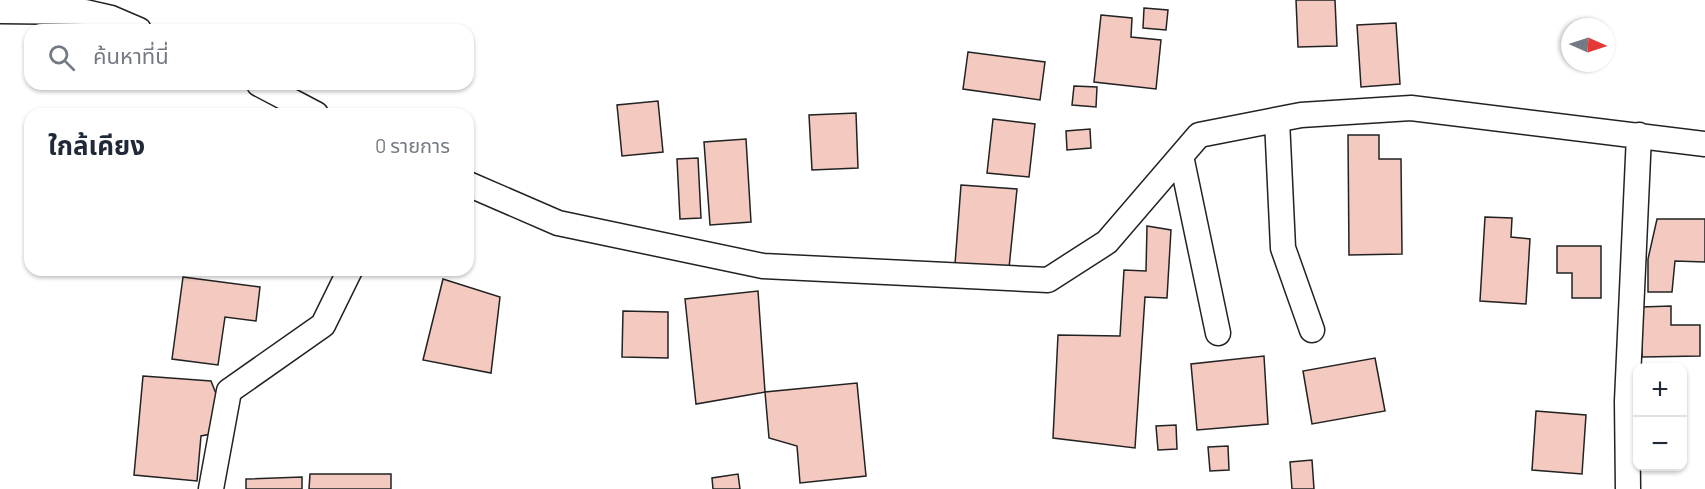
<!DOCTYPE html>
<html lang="th">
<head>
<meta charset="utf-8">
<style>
	:root { --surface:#fff; --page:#f2f2f3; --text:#1f2937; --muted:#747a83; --line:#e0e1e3 }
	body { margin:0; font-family:Barlow,"Noto Sans Thai",sans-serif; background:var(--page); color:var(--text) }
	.controls { position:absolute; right:18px; bottom:18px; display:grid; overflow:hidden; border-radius:12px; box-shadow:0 2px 4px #0004 }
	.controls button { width:54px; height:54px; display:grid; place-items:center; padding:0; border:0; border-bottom:2px solid var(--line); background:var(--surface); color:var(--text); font:30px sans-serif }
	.compass { position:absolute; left:1561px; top:18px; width:54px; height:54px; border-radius:50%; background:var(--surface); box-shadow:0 2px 4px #0004; rotate:93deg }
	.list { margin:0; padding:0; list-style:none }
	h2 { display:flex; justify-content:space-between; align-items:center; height:78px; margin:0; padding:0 24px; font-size:26px }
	h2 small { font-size:20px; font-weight:400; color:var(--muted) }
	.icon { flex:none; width:33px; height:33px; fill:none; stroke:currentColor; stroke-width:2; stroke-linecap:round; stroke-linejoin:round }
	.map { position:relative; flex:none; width:1705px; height:489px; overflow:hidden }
	.search { position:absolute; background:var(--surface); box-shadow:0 2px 4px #0004; left:24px; top:24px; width:450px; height:66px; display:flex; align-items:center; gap:15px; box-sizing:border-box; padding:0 21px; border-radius:18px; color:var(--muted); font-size:22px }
	.panel { position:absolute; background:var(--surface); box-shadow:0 2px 4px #0004; left:24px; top:108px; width:450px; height:168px; border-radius:18px }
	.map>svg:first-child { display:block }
	.building { fill:#f3c9c0; stroke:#222; stroke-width:1.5 }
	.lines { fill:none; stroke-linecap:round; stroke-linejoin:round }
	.minor-casing { stroke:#222; stroke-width:27 }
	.minor { stroke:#fff; stroke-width:24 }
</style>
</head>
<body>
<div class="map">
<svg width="1705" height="489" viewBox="0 0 1705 489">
	<rect width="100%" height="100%" fill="#fff"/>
	<!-- building -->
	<path class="building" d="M1296,0h39l2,46 -39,1z
		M1144,8l24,2 -2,20 -23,-2z
		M1101,15l31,3 -1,19 30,3 -5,49 -62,-7z
		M1396,23l4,61 -39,3 -4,-62z
		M968,52l77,10 -5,38 -77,-11z
		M1074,86l23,1 -1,20 -24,-2z
		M658,101l5,51 -41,4 -5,-51z
		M856,113l2,55 -46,2 -3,-55z
		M993,119l42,5 -6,53 -42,-4z
		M1090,129l1,19 -24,2 -1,-19z
		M1348,135h31v24h22l1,95 -53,1z
		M746,139l5,83 -41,3 -6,-83z
		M698,158l3,60 -21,1 -3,-60z
		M961,185l56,4 -8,79 -54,-4z
		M1485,217l27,1 -1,19 19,2 -4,65 -46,-3z
		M1657,219h48v43l-30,-1 -3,31h-24v-33z
		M1147,226l24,4 -4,68 -22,-1 -10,151 -82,-10 5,-103 62,1 4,-66 22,1z
		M1557,246h44v52h-29v-25h-15z
		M183,277l77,10 -4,34 -31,-4 -7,48 -46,-6z
		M443,279l57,18 -9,76 -68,-13z
		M758,291l7,101 -69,12 -11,-105z
		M1671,306v19h29v31l-58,1 -1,-50z
		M623,311l45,1v46l-46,-1z
		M1264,356l4,68 -71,6 -6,-66z
		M1375,358l10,53 -73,13 -9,-53z
		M143,376l68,5 6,15 -6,38 -10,2 -4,45 -63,-6z
		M857,383l9,93 -66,7 -3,-37 -28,-8 -4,-46z
		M1536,411l50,4 -4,59 -50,-4z
		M1176,425l1,24 -19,1 -2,-24z
		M1228,446l1,24 -19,1 -2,-24z
		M1312,460l2,29h-22l-2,-27z
		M310,474h81v15h-82z
		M738,474l2,15h-27l-1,-11z
		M302,477v12h-56v-10z"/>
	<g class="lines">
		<!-- minor casing -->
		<g class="minor-casing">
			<path id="minor" d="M0,11l85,1 26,6 28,12
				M259,84l57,30
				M1277,120l6,128 29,82
				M1181,156l37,177
				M468,184l90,39 205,43 285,14 59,-38 92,-107 102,-20 110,-7 294,36
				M211,489l18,-98 94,-66 27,-55
				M1628,489l-1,-88 12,-266"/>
		</g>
		<!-- minor -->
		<use href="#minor" class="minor"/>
	</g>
</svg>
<div class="controls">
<button>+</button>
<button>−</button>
</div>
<svg class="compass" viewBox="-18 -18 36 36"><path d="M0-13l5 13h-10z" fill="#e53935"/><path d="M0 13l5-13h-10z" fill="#747a83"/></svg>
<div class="search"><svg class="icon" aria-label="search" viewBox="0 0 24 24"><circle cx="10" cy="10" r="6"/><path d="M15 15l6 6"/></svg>ค้นหาที่นี่</div>
<section class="panel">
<h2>ใกล้เคียง<small>0 รายการ</small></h2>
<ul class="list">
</ul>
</section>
</div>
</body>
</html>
